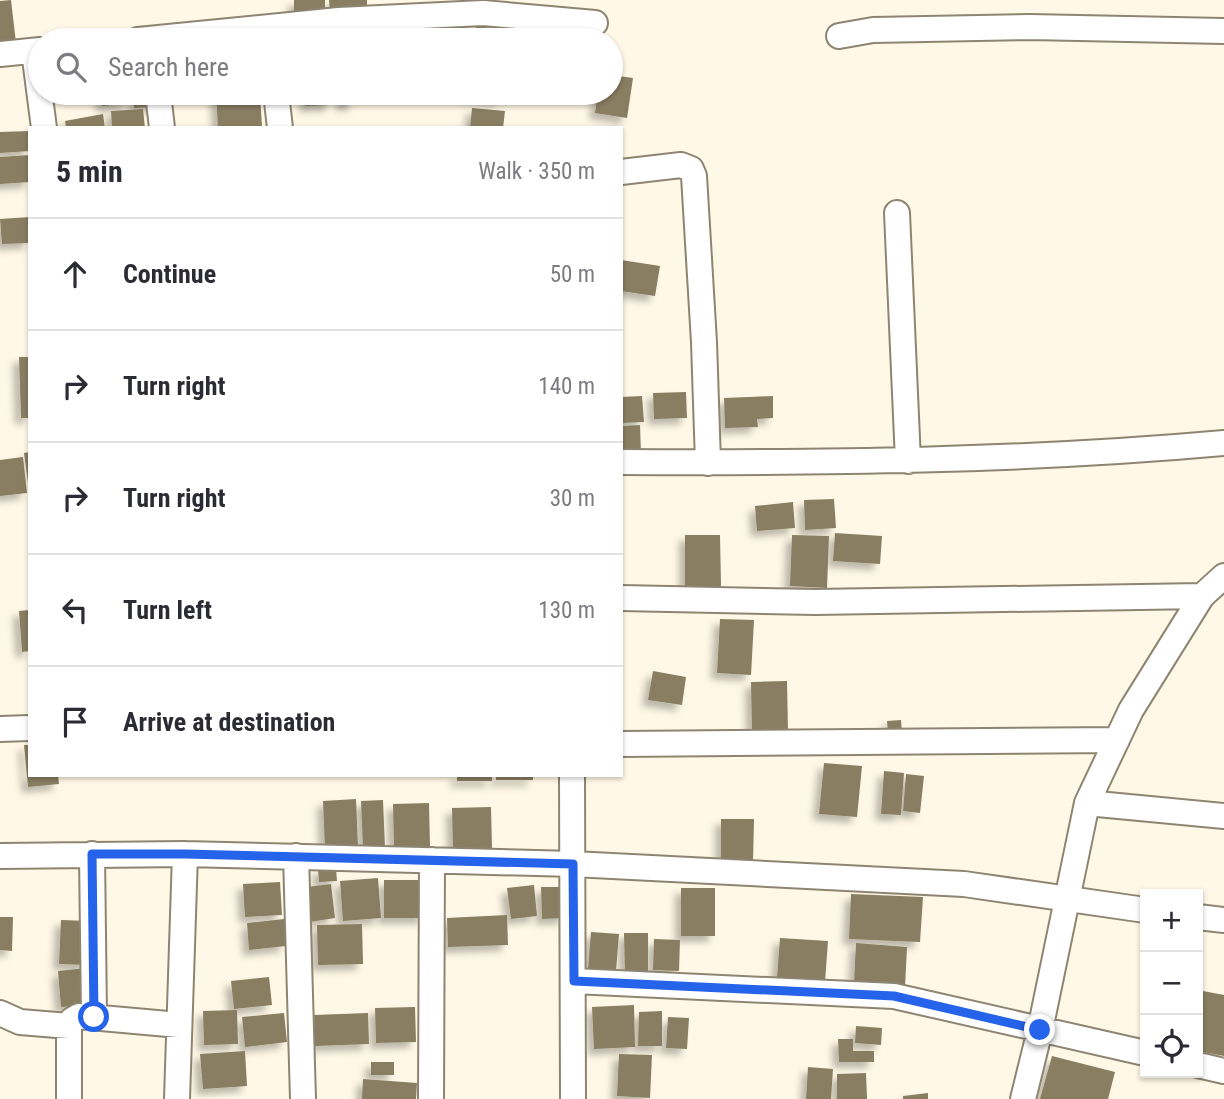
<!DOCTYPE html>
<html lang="en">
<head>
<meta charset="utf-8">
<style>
	:root { --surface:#fff; --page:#f7f7f7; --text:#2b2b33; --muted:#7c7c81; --line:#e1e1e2 }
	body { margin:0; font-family:"Roboto Condensed",sans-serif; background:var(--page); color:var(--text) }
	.controls { position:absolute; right:21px; bottom:21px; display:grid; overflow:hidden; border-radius:0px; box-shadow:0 2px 5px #0004 }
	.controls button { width:63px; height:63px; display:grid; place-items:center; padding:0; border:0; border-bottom:2px solid var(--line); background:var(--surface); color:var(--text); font:35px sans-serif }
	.stop { position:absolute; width:21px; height:21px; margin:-16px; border:5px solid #2563eb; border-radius:50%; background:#fff }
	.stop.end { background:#2563eb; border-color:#fff; box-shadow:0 2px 7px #0008 }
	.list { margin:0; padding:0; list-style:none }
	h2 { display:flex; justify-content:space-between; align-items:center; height:91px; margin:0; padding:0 28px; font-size:30px }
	h2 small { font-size:23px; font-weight:400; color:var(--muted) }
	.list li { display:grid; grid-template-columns:46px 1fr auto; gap:21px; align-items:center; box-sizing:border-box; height:112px; padding:0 28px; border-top:2px solid var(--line) }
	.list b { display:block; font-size:26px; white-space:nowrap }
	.list em { font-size:23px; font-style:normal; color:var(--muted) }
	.icon { flex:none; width:38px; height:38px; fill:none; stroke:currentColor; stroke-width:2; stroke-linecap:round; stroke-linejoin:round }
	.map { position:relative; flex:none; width:1224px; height:1099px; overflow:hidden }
	.search { position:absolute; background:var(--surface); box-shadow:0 2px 5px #0004; left:28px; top:28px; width:595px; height:77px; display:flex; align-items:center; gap:18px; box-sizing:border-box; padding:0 24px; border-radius:38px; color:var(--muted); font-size:26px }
	.panel { position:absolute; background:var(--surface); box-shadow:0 2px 5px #0004; left:28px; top:126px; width:595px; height:651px; border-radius:0px }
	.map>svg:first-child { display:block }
	.building { fill:#897e62; filter:url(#shadow) }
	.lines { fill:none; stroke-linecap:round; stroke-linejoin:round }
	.street-casing { stroke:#8d8571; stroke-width:28 }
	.street { stroke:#fff; stroke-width:24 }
	.route { stroke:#2563eb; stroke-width:9 }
</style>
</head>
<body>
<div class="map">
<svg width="1224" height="1099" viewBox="0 0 1224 1099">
	<defs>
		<filter id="shadow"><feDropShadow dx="-6" dy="6" stdDeviation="3.5" flood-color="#0004"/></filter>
	</defs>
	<rect width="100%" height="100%" fill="#fff8e6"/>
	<!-- building -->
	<path class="building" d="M11,0l5,43 -16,2v-44z
		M294,0h31v10l-31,2z
		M329,0h38v9l-37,3z
		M476,26l34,4 -1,10h-35z
		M611,75l22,3 -6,40 -32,-5 3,-20h13z
		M101,93h28l1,11 -28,2z
		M133,93h23v14l-22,1z
		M216,93h44l2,34 -44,1z
		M305,93h26l1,12 -27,1z
		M341,93h13l1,11 -13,1z
		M467,93h35l-1,7 -34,-5z
		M472,108l33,3 -2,17h-33z
		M143,109l2,19h-33l-1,-17z
		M103,114l2,14h-39l-1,-7z
		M30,131v20l-30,2v-21z
		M30,155v27l-30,2v-27z
		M30,217v26l-28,1 -2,-25z
		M621,260l39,6 -5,30 -34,-5z
		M19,357h11v61h-9z
		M686,392l1,26 -33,1 -1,-26z
		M642,396l2,26 -23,1v-26z
		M773,396v22l-16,1 1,8 -33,1 -1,-30z
		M640,425l1,29 -20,1v-29z
		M30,452v31h-2l-4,-30z
		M23,457l4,36 -27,3v-36z
		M834,499l2,29 -31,2 -1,-30z
		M793,502l2,26 -38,3 -2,-25z
		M835,533l47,3 -2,28 -47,-3z
		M685,535h35l1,51h-36z
		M792,535l37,1 -2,52 -37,-2z
		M30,610v41l-8,1 -3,-41z
		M720,619l34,1 -3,55 -34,-2z
		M653,671l33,6 -4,28 -34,-5z
		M787,681l1,50 -36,1 -1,-50z
		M901,720l1,13 -14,1 -1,-13z
		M24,745h6v30h28l1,9 -31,3z
		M824,763l38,3 -5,51 -38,-3z
		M884,771l20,2 -3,42 -20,-1z
		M906,774l18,2 -4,37 -17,-2z
		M457,775h35v6h-35z
		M496,775h37v5h-37z
		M356,799l2,47 -33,2 -2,-47z
		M383,800l2,48 -22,1 -2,-48z
		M429,803l1,44 -36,1 -1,-44z
		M491,807l1,41 -39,1 -1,-41z
		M721,819h33l-1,43h-32z
		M336,868l1,13 -18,1 -1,-13z
		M378,878l3,40 -38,3 -3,-40z
		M384,880h41v38h-41z
		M280,882l2,33 -37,2 -2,-33z
		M331,884l4,34 -32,5 -5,-35z
		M534,885l3,31 -26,3 -4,-31z
		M541,887h25v31l-24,1z
		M681,888h34v48h-34z
		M851,894l72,3 -3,45 -71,-3z
		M507,915l1,30 -60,2 -1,-29z
		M0,917h13l-1,34 -12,-1z
		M284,919l2,27 -37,4 -2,-27z
		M61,920l30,1 -2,44 -30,-1z
		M362,924l1,40 -45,1 -1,-40z
		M591,932l28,2 -3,37 -28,-2z
		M624,933h24v42h-23z
		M780,938l48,3 -3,41 -48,-4z
		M654,939l26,1 -1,31 -26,-1z
		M856,943l51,4 -2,40 -51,-4z
		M86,968l3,37 -28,2 -3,-36z
		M269,977l3,28 -38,4 -3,-28z
		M1203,991l21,4v61l-26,-5v-38z
		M634,1005l1,42 -41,2 -2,-42z
		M415,1007l1,35 -40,1 -1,-35z
		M237,1010l1,34 -34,1 -1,-34z
		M662,1011v35h-24l1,-34z
		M284,1013l3,29 -42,5 -3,-30z
		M368,1013l1,31 -54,2 -1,-31z
		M668,1017l21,1 -2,31 -21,-1z
		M856,1026l26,2 -1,17 -26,-2z
		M838,1039h15v12h21v11h-35z
		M245,1051l2,35 -44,3 -3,-35z
		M619,1054l33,1 -2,43 -33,-2z
		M1052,1056l63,16 -7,27h-68z
		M371,1062h23v13h-23z
		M808,1067l25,2 -2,30h-25z
		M866,1073l1,26h-30v-25z
		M363,1079l54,4 -1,16h-54z
		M928,1093v6h-25v-3z"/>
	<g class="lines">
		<!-- street casing -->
		<g class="street-casing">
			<path id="street" d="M839,36l34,-6 157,-3 194,4
				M138,40l201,-20 144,-7 112,10
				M34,51l10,77
				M0,54l40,-4
				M158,93l4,35
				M276,93l4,35
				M621,172l60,-7 10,4 3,7 10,166 4,121
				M897,213l11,248
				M621,462c201,1 403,-1 603,-19
				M621,598l194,4 387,-6
				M0,729l30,-1
				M621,744l496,-4
				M572,775l1,324
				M1087,803l137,13
				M92,854l2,163
				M0,856l185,-2 388,10 391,20 181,26
				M296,856l7,243
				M1198,917l26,3
				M574,981l320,15 251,57
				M0,1013l20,9 49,4
				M1198,1065l26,6
				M69,1099v-73l3,-6 7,-4 100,9
				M177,1099l8,-245
				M431,1099l1,-239
				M1023,1099l17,-69 47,-227 44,-93 71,-114 22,-20"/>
		</g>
		<!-- street -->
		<use href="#street" class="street"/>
	</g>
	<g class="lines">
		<!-- route -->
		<path class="route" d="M94,1017l-2,-163h93l388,10 1,117 320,15 146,34"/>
	</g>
</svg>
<div class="controls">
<button>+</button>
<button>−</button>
<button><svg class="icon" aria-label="locate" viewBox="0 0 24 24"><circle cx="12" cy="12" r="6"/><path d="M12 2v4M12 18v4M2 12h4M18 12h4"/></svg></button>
</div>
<div class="stop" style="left:94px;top:1017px"></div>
<div class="stop end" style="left:1040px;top:1030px"></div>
<div class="search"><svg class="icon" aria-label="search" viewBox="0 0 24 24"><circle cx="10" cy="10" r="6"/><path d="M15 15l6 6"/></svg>Search here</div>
<section class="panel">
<h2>5 min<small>Walk · 350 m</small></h2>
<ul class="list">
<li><svg class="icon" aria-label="ahead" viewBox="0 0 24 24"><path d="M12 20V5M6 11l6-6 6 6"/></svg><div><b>Continue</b></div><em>50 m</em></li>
<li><svg class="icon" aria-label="right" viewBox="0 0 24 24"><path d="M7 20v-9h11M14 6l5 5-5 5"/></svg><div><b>Turn right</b></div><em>140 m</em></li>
<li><svg class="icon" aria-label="right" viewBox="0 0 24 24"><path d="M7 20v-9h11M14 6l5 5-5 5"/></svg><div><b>Turn right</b></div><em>30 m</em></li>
<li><svg class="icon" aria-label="left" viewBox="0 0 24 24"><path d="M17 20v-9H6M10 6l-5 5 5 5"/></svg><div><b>Turn left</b></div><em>130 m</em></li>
<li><svg class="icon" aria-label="arrive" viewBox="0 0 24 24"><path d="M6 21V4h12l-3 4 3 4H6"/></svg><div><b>Arrive at destination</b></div></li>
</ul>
</section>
</div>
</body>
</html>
